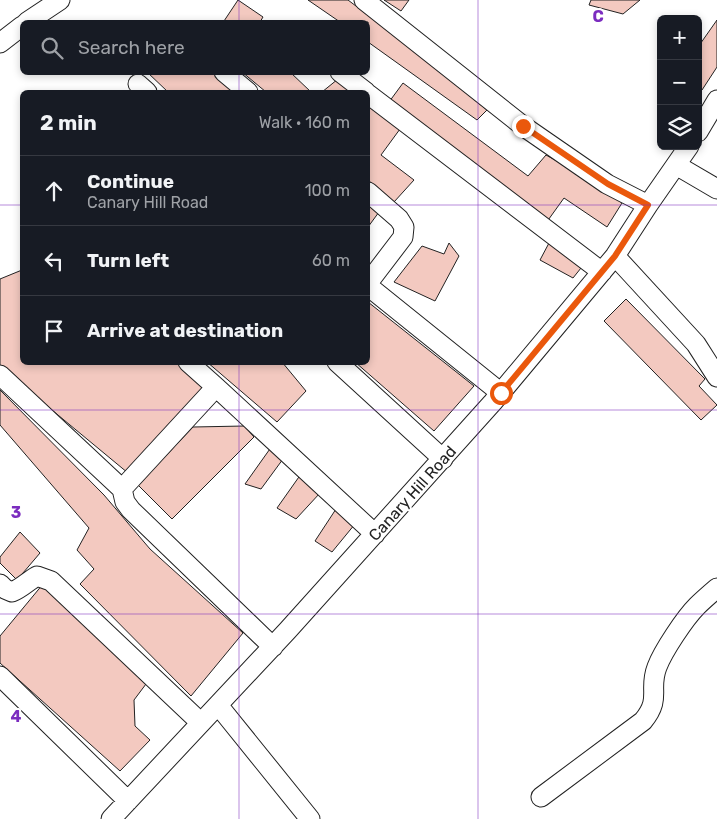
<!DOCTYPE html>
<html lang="en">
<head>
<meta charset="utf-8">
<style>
	:root { --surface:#171b24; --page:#242831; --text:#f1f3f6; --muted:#9ea1a6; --line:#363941 }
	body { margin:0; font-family:Rubik,sans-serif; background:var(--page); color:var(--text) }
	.controls { position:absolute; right:15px; top:15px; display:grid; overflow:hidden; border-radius:8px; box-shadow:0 2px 8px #0003 }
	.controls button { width:45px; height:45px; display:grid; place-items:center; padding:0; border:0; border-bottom:1px solid var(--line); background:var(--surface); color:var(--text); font:25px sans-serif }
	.stop { position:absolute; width:15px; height:15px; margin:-11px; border:4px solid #ea580c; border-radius:50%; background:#fff }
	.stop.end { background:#ea580c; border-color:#fff; box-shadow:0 1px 5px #0008 }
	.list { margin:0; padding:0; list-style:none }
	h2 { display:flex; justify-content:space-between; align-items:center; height:65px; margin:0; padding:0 20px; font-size:21px }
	h2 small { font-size:16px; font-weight:400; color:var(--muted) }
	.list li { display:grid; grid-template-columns:32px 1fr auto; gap:15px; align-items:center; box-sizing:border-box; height:70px; padding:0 20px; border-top:1px solid var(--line) }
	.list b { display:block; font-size:19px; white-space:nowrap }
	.list p { margin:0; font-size:16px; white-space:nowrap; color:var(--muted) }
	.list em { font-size:16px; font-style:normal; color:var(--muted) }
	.icon { flex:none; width:28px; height:28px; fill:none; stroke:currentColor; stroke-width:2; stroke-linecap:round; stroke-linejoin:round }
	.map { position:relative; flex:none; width:717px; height:819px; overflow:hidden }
	.search { position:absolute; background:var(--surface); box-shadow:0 2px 8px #0003; left:20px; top:20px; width:350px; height:55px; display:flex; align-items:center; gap:12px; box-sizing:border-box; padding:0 18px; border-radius:8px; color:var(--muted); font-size:19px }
	.panel { position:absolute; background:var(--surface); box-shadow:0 2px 8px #0003; left:20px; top:90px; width:350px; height:275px; border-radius:8px }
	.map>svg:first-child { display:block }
	.building { fill:#f3c9c0; stroke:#222 }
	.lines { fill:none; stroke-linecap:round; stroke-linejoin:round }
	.minor-casing { stroke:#222; stroke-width:21 }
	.minor { stroke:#fff; stroke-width:19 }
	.route { stroke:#ea580c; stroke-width:6 }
	.grid { fill:none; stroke:#7b2cbf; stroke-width:1; stroke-opacity:0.55 }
	.labels { text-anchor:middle; stroke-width:4; stroke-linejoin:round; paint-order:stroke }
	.street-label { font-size:16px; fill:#222; stroke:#fff }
	.grid-label { font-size:16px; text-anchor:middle; font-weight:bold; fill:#7b2cbf; stroke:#fff; stroke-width:4; stroke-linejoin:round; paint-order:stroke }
</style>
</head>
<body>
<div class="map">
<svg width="717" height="819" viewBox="0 0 717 819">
	<rect width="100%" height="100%" fill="#fff"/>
	<!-- building -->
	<path class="building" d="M238,0l25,17 -3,5 -36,-1z
		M308,0h40l57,43 82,67 -10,10 -109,-78v-20h-28z
		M384,0h25l-8,11z
		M591,0h49l-17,14 -34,-9z
		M717,20v47l-15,23 -4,-1v-42z
		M147,72h69l23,20h-71z
		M242,72h48l21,20h-45z
		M338,79l18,13h-34z
		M403,83l125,93 18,-21 45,25 31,23 -15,24 -43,-29 -18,25 -157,-121z
		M368,102l32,27 -19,26 33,25 -20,22 -26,-22z
		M368,202l11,10 -11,15z
		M449,243l10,13 -24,45 -41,-19 28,-36 22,8z
		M549,243l32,25 -8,10 -33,-18z
		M22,270v92h154l29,26 -77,85 -128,-106v-88z
		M626,299l79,80 -6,7 18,19 -16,15 -97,-99z
		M368,302l106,84 -40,45 -79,-69h13z
		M207,362h75l24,29 -29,31z
		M0,390l104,105 46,54 93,84 -52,63 -111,-112 14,-15 -17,-19 12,-22 -89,-103z
		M244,426l10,11 -82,82 -34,-34 55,-58z
		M272,446l11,13 -22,30 -16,-5z
		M301,474l19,19 -24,26 -19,-11z
		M336,509l19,15 -23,28 -17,-11z
		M20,532l20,21 -23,27 -17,-17v-6z
		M43,584l103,100 -12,16 1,26 15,14 -30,31 -120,-108v-27z"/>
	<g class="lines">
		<!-- minor casing -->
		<g class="minor-casing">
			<path id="minor" d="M364,0l159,126 84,58 41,21
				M27,22l33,-22
				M0,43l22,-17
				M224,72l24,20
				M340,72l26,20
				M138,84l9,8
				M368,94l234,178
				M698,132l19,-32
				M676,165l41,24
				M368,192l31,27 5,8 -1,10 -35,46
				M615,256l81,88 21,33
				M368,286l133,107
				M188,362l28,25 159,147
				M337,362l106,97
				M0,375l122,114 94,-102
				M122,489l3,13 6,8 142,137
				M0,584l5,5 7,3c10,-4 16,-11 25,-16l14,5 150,142
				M0,676l128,125
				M218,705l92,114
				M541,797l102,-76c19,-23 5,-31 14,-54 6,-16 28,-49 40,-61 6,-6 13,-12 20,-18
				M111,819l177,-189 205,-228 122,-146 33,-51 41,-59"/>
		</g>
		<!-- minor -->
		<use href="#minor" class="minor"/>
	</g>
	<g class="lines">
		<!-- route -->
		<path class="route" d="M501,393l114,-137 33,-51 -40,-21 -85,-58"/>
	</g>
	<!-- grid -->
	<path class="grid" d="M239,0v22M478,0v819M239,72v20M0,205h22M368,205h349M239,362v457M0,410h717M0,614h717"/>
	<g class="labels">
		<!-- street labels -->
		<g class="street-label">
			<text transform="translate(412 493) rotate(-48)" y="6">Canary Hill Road</text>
		</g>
	</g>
	<g class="grid-label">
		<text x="598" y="22">C</text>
		<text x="16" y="518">3</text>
		<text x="16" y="722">4</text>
	</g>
</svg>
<div class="controls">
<button>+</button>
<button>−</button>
<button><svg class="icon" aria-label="layers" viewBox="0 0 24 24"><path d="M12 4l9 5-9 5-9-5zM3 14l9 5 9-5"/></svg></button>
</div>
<div class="stop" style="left:501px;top:393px"></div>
<div class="stop end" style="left:523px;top:126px"></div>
<div class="search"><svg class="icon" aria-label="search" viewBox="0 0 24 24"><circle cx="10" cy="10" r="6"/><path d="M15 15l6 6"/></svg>Search here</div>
<section class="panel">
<h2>2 min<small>Walk · 160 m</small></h2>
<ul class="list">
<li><svg class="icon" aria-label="ahead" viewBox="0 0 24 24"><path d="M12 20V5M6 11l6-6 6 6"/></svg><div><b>Continue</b><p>Canary Hill Road</p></div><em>100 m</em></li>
<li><svg class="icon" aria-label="left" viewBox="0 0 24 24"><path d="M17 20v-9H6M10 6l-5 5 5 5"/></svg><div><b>Turn left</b></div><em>60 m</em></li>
<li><svg class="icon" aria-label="arrive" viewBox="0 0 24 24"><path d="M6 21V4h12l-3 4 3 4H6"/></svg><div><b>Arrive at destination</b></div></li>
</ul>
</section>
</div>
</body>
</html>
